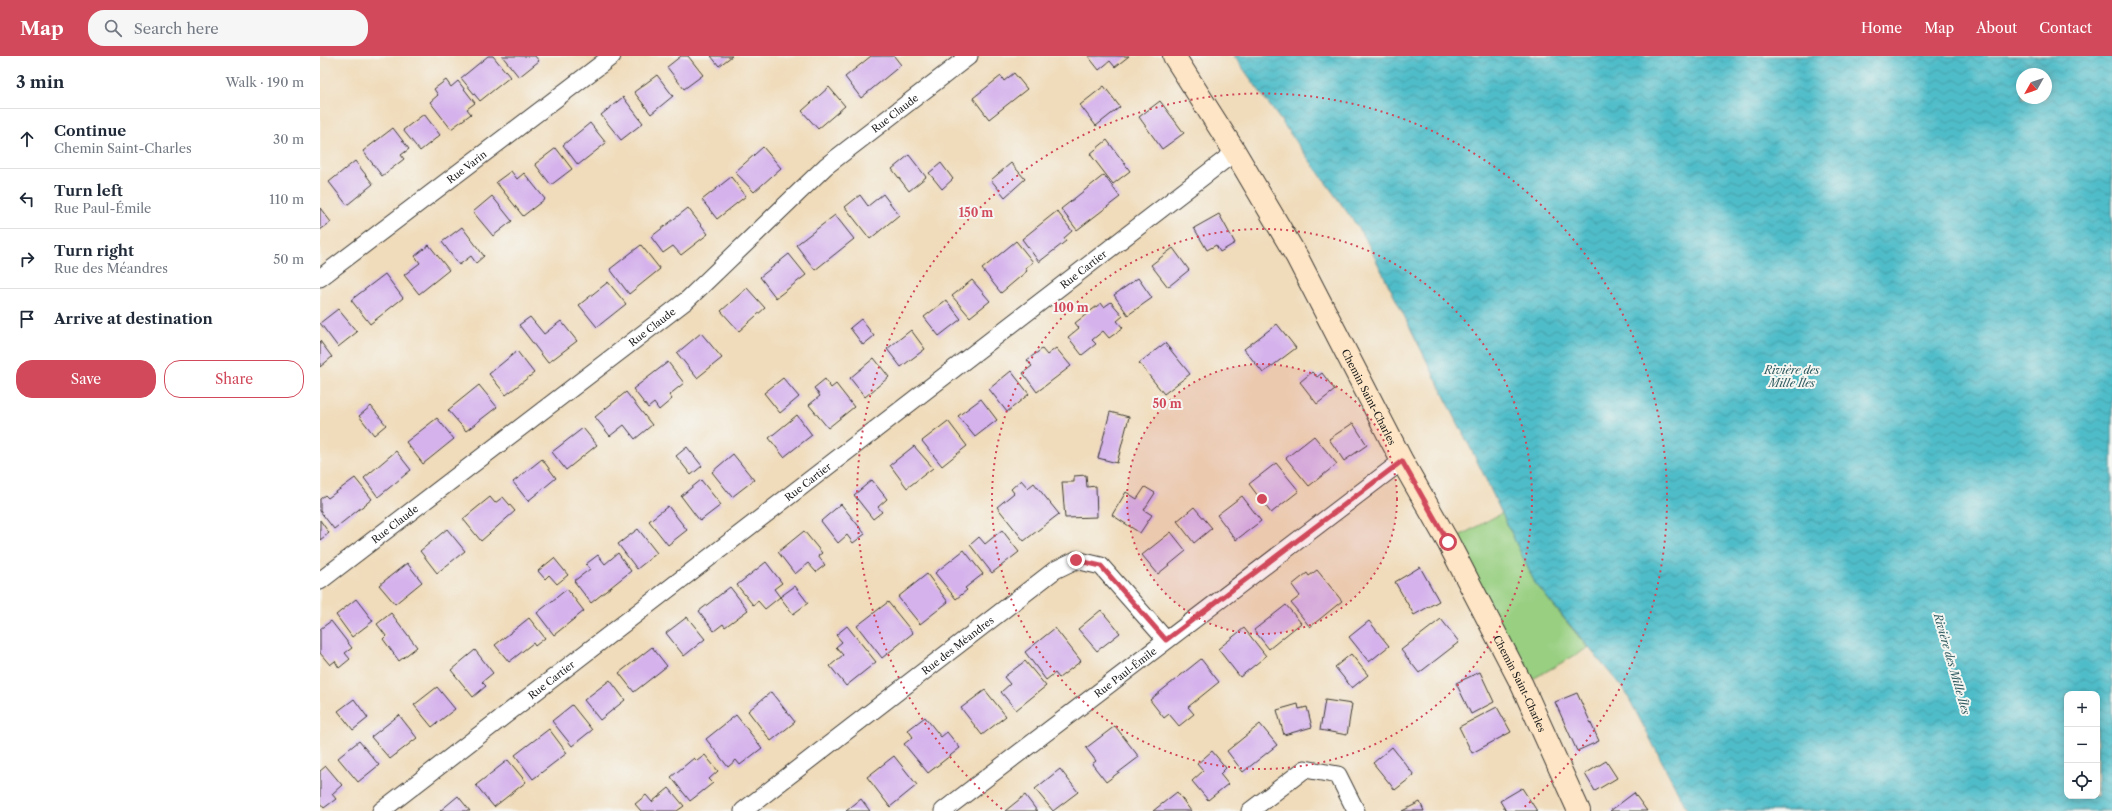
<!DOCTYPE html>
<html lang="en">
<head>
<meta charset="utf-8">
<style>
	:root { --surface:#fff; --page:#f6f6f7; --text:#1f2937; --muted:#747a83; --line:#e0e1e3; --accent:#d1495b }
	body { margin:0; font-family:"Libre Caslon Text",serif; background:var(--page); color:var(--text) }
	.controls { position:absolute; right:12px; bottom:12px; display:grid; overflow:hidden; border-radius:8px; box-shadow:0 2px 10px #0003 }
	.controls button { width:36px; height:36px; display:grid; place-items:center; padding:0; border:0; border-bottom:1px solid var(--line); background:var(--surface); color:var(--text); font:20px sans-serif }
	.compass { position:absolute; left:1696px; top:12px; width:36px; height:36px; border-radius:50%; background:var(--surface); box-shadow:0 2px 10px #0003; rotate:230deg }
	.stop { position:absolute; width:12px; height:12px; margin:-9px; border:3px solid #d1495b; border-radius:50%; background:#fff }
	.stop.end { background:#d1495b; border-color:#fff; box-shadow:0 1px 4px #0008 }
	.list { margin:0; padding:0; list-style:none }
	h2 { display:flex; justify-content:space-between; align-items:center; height:52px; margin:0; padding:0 16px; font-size:17px }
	h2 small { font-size:13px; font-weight:400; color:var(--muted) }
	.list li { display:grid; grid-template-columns:26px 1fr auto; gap:12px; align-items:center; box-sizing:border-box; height:60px; padding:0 16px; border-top:1px solid var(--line) }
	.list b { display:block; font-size:15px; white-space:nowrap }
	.list p { margin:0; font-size:13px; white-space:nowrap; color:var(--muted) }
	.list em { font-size:13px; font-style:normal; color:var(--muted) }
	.actions { display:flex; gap:8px; padding:12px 16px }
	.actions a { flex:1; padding:9px 0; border:1px solid var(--accent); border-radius:16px; text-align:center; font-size:14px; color:var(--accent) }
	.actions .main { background:var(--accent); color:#fff }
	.icon { flex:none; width:22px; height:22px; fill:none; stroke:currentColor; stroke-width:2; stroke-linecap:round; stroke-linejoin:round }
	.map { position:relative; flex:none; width:1792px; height:755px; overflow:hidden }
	header { display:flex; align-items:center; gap:24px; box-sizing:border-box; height:56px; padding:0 20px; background:var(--accent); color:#fff }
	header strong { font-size:19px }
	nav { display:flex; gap:22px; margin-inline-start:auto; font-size:14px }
	.search { width:280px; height:36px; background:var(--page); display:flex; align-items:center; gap:10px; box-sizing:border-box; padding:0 14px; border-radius:16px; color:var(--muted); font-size:15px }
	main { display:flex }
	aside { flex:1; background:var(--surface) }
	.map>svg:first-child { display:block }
	.park { fill:#98cf81; stroke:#5a764e }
	.water { fill:url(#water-waves); stroke:#366c72; fill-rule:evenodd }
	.building { fill:#d5b2ec }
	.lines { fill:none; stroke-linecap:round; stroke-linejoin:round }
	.minor-casing { stroke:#3c3934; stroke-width:19 }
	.secondary-casing { stroke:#3c3934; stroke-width:24 }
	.minor { stroke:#fff; stroke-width:17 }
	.secondary { stroke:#fde5c5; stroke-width:22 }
	.route { stroke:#d1495b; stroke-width:5 }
	.ring { fill:none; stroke:#d1495b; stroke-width:2; stroke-dasharray:2 4 }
	.labels { text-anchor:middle; stroke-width:4; stroke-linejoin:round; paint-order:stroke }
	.street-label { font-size:10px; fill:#1c1c1c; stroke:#f6f6f2 }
	.water-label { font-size:11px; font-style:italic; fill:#315c61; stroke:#f6f6f2 }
	.centre { fill:#d1495b; stroke:#f6f6f2; stroke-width:2 }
	.ring-label { font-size:12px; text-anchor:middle; font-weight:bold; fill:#d1495b; stroke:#f6f6f2; stroke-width:4; stroke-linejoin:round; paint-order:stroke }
</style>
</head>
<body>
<header>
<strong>Map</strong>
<div class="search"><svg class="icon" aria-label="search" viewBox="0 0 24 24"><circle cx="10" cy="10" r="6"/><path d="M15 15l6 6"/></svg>Search here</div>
<nav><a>Home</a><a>Map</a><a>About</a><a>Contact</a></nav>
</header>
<main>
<aside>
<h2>3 min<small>Walk · 190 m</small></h2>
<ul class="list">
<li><svg class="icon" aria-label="ahead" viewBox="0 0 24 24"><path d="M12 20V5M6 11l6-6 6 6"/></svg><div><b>Continue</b><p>Chemin Saint-Charles</p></div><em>30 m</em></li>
<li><svg class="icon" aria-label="left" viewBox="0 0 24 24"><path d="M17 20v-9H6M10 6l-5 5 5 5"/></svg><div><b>Turn left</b><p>Rue Paul-Émile</p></div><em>110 m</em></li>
<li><svg class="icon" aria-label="right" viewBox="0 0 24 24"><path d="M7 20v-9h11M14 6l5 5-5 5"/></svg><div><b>Turn right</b><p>Rue des Méandres</p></div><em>50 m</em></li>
<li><svg class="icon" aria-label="arrive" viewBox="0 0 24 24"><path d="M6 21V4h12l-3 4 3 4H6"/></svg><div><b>Arrive at destination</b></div></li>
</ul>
<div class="actions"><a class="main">Save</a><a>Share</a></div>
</aside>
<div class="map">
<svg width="1792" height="755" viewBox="0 0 1792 755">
	<defs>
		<pattern id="water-waves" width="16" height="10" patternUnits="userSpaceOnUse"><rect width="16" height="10" fill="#50bdc9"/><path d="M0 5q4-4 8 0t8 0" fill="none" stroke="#4299a2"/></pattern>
	</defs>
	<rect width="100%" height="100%" fill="#f6f6f2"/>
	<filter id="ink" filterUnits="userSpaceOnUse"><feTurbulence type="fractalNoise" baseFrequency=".025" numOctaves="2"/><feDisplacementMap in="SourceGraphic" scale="8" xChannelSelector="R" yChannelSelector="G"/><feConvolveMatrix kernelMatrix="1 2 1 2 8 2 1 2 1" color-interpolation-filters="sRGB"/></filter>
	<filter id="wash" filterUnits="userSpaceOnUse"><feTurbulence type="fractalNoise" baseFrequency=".012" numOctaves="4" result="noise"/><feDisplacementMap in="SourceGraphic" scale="16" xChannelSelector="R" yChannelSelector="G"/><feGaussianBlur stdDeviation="0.9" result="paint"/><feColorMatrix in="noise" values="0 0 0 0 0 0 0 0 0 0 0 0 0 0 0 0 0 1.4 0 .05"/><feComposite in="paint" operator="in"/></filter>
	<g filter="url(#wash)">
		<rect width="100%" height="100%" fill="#f0dbba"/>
		<!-- park -->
		<path class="park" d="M1182,457l33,70 53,65 -66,37 -74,-143z"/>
		<!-- water -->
		<path class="water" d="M914,0h878v755h-424l-63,-120 -90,-108 -55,-116 -117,-233zM1702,18h24v24h-24zM1747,638h30v102h-30z"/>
		<g id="blocks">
			<!-- building -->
			<path class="building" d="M168,0h5l17,21 -30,24 -19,-23z
				M182,0h33l4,5 -20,16z
				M361,0h7l15,19 -19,14 -17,-22z
				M391,0h21l-13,10z
				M551,0h23l7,9 -40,33 -16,-21z
				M768,0h41l-14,11 -5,-6 -11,9z
				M694,17l13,16 -38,30 -16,-21 28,-22 3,5z
				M337,19l16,21 -22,18 -17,-22z
				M126,24l5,7 7,-6 17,22 -8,6 4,5 -20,15 -21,-27 8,-7 -4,-6z
				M784,30l16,21 -24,19 -16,-21z
				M509,31l16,19 -27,23 -16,-18z
				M303,41l20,26 -22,17 -20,-25z
				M840,45l24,32 -22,16 -23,-32z
				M104,58l16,21 -20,16 -17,-21z
				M270,67l16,20 -28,22 -15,-20z
				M73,72l16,21 -8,6 3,4 -22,17 -19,-25z
				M787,84l23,31 -17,13 -23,-30z
				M443,91l18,21 -27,24 -19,-20z
				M236,92l16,21 -21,16 -16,-21z
				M589,99l17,22 -17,14 -17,-22z
				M35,105l18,23 -26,21 -18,-23z
				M621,107l12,16 -11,10 -13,-16z
				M691,107l14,16 -20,18 -14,-17z
				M191,115l6,8 7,-6 21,26 -22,17 -27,-34z
				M784,119l16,22 -43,33 -16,-21z
				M411,121l15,19 -29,23 -15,-19z
				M563,138l16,21 -29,24 -25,-32 15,-12 8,11z
				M172,140l20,25 -19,15 -20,-24z
				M0,152l11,14 -11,8z
				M368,152l20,26 -27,21 -8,-9 -10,7 -12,-16z
				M737,155l15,20 -8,7 2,3 -27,21 -17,-23z
				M899,158l16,29 -15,9 -4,-7 -9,5 -13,-22z
				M515,159l19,24 -39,31 -19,-25z
				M142,171l22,29 -8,7 -5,-7 -12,9 -17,-23z
				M696,185l17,21 -8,6 2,3 -26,22 -19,-24z
				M109,189l20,25 -30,24 -15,-19 16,-12 -5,-7z
				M321,189l19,24 -31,25 -19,-25z
				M853,192l16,22 -21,17 -17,-22z
				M469,198l17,21 -30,23 -16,-21z
				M65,218l18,24 -33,26 -19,-24z
				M818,222l14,20 -24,17 -14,-20z
				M652,224l18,21 -20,16 -18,-21z
				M288,226l18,22 -29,23 -18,-22z
				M427,232l18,20 -26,23 -18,-20z
				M626,244l15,19 -22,17 -15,-19z
				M791,246l12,14 -6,5 6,7 -14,10 -6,-7 -11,9 4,4 -14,11 -14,-18 11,-9 -4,-5 26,-20 3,4z
				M18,253l19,23 -19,15 -18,-24z
				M210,261l14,17 17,-13 16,20 -29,22 -29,-38z
				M541,263l13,17 -11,9 -13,-17z
				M957,268l19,24 -33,25 -19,-24z
				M591,274l14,19 -24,18 -14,-18z
				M381,277l21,25 -25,20 -20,-25z
				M0,285l12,16 -12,10z
				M845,287l25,31 -26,20 -25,-31z
				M736,292l15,18 -34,26 -14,-19 9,-7 -5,-6 15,-11 5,6z
				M197,295l17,22 -28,22 -17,-21z
				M554,302l15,19 -24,20 -15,-19z
				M348,306l16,21 -15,12 3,4 -13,11 -5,-7 -6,5 -15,-19z
				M691,315l18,23 -22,18 -18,-23z
				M992,316l5,5 5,-4 13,17 -18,14 -17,-22z
				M463,322l16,19 -19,16 -16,-20z
				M505,323l6,9 5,-4 18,23 -26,21 -19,-23 11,-9 -6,-8z
				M159,329l18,22 -31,24 -18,-21z
				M306,336l26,33 -17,14 -11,-14 -14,11 -15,-19z
				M661,343l16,21 -22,17 -17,-21z
				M51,350l15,19 -12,10 -15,-19z
				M790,356l19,5 -12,46 -19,-5z
				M477,359l15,20 -28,22 -15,-19z
				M117,362l17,21 -31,25 -17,-22z
				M628,365l19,25 -25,20 -20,-25z
				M1033,367l14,22 -23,16 -15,-22z
				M263,372l14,17 -31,25 -14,-18z
				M994,380l23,28 -28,22 -23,-28z
				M594,390l19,22 -26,20 -17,-23z
				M367,391l15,19 -11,9 -15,-19z
				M76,395l15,19 -33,27 -14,-19z
				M413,398l21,26 -22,17 -20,-25z
				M222,403l14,19 -28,23 -15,-19z
				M956,407l23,28 -28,22 -22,-29z
				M766,419l1,12 9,-1 1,31 -32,1 -3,-36h12v-6z
				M35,422l17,21 -38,30 -14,-18v-12l5,-4 3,3z
				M381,424l20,25 -21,16 -19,-25z
				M552,424l15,19 -9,8 4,5 -9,7 -19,-24z
				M701,424l7,8 6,-5 25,31 -35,27 -27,-34 17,-14 -3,-4z
				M825,431l10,6 -11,17 8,5 -12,18 -28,-18 14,-23 11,7z
				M922,440l19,25 -25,19 -19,-25z
				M170,441l5,6 8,-6 12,14 -34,30 -18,-22z
				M521,448l24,30 -12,9 -6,-8 -9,8 -17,-22z
				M348,450l19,24 -19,15 -19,-24z
				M874,451l18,21 -18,15 -17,-22z
				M0,464l9,13 -9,7z
				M127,473l18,22 -28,22 -17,-22z
				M318,473l19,24 -20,16 -19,-25z
				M682,474l17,22 -27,21 -22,-28 9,-8 6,7z
				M484,475l18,22 -4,3 7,9 -9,7 -8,-9 -13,11 -17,-22z
				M851,476l15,19 -28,23 -16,-19z
				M644,494l19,24 -18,14 2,2 -11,9 -21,-26z
				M298,497l13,18 -40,32 -17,-22 16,-12 -4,-5 12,-9 7,9z
				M234,502l14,17 -11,9 -8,-9 -4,4 -7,-8z
				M446,506l16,21 -8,6 6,8 -15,12 -7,-8 -5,4 -16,-20z
				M87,507l15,19 -27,22 -16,-19z
				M1100,511l19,34 -25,14 -19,-33z
				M997,514l25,31 -32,26 -19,-24 9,-7 -8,-11 15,-12 2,3z
				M607,518l21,28 -28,22 -22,-27z
				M475,530l13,17 -15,11 -13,-17z
				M410,531l18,23 -23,17 -2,-3 -9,7 -15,-20z
				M247,533l17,22 -30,24 -17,-22z
				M36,543l17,22 -21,16 -16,-22z
				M568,546l25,31 -31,25 -25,-32z
				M966,549l15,18 -32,26 -15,-19z
				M781,554l19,23 -23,18 -19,-22z
				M71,557l26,34 -18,14 -16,-22 3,-3 -9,-12z
				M367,561l18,22 -21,17 -18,-23z
				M209,562l16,20 -10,8 -2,-3 -24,19 -14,-17z
				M1121,563l18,23 -40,31 -18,-23z
				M11,565l21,27 -7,5 5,6 -11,9 -4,-7 -5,4 -10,-12v-24z
				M1049,565l20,25 -20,16 -20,-25z
				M527,570l29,36 -30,24 -16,-20 13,-11 -7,-8 6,-5 -6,-7z
				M735,572l26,33 -22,17 -4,-5 -9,7 -21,-28z
				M924,572l22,28 -26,21 -22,-28z
				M332,591l15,19 -33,26 -15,-19z
				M155,594l18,23 -11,9 4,4 -13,11 -22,-27z
				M1031,598l17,21 -16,13 -17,-21z
				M881,603l18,23 -31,25 6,7 -15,12 -10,-12 -5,4 -14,-18z
				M705,605l21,25 -30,24 -15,-18 9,-8 -6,-7z
				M1160,616l14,30 -23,12 -15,-31z
				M290,624l15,20 -25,20 -16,-20z
				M117,631l18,22 -23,18 -18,-22z
				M665,634l21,26 -24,19 -21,-27z
				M451,636l24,30 -24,19 -23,-30z
				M1257,637l22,48 -22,10 -22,-49z
				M34,643l14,19 -15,12 -15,-19z
				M1005,644l27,4 -5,31 -27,-5z
				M978,648l1,5 8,-2 5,20 -28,8 -7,-25z
				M252,649l20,25 -20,16 -20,-25z
				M1177,651l14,25 -39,21 -13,-26z
				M79,659l18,23 -27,21 -19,-22z
				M416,659l26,33 -22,17 -4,-5 -8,7 -22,-28z
				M605,661l16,20 6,-5 13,16 -32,25 -24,-29 9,-7 -5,-7z
				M940,668l17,21 -34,27 -16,-21z
				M795,670l24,31 -33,25 -14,-18 4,-3 -10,-13z
				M229,673l18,24 -34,26 -18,-24z
				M39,685l20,24 -21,17 -20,-24z
				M1072,691l22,28 -19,15 -22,-27z
				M892,695l14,17 -6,6 8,10 -20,16 -16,-19 11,-10 -6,-7z
				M385,699l13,16 -9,8 4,4 -23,18 -19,-24 23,-19 3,3z
				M574,700l23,29 -27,22 -23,-30z
				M188,704l18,22 -32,25 -18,-22z
				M1286,705l11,17 -22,13 -10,-17z
				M6,710l16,19 -10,9 4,5 -12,9 -4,-5v-32z
				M740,713l18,23 -25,19 -18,-22z
				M349,732l15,18 -7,5h-36l-6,-7 11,-9 6,7z
				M1202,732l15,23h-31l-6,-10z
				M857,736l14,19h-38z
				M1314,737l13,18h-37z
				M705,739l12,16h-32z
				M138,740l12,15h-30z
				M541,743l9,12h-24z
				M1100,746l4,9h-22z"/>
		</g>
	</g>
	<g filter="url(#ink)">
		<use href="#blocks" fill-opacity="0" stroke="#3c3934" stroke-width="1"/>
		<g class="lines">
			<!-- minor casing -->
			<g class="minor-casing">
				<g id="minor">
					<path id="s1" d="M0,222l292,-222"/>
					<path id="s2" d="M0,525l367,-281 139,-134 143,-110"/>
					<path id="s3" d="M61,755l854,-659"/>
					<path id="s4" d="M423,755l312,-241 21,-10 25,6 65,74"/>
					<path id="s5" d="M623,755l459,-350"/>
					<path d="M930,755l55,-42 33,6 18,36"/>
				</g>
			</g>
			<!-- secondary casing -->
			<g class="secondary-casing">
				<g id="secondary">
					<path id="s6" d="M854,0l61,96 62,105 105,204 46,81 74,143 57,126"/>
				</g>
			</g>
			<!-- minor -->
			<use href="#minor" class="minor"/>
			<!-- secondary -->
			<use href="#secondary" class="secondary"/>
		</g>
	</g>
	<g class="lines" filter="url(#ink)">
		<!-- route -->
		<path class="route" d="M756,504l25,6 65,74 236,-179 46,81"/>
	</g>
	<!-- distance rings -->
	<circle cx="942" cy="443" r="135" fill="#d1495b" fill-opacity=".12"/>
	<g class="ring">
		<circle cx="942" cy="443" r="135"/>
		<circle cx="942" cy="443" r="270"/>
		<path d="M682 753A405 405 0 1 1 1202 753"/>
	</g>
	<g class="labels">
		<!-- street labels -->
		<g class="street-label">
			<text dy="4" stroke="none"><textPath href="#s2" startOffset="742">Rue Claude</textPath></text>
			<text dy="4" stroke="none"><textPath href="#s1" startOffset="184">Rue Varin</textPath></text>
			<text dy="4" stroke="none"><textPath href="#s3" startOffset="887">Rue Cartier</textPath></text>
			<text dy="4" stroke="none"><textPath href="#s2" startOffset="418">Rue Claude</textPath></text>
			<text dy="4" stroke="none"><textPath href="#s6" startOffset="393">Chemin Saint-Charles</textPath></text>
			<text dy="4" stroke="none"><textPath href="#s3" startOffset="539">Rue Cartier</textPath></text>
			<text dy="4" stroke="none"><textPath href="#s2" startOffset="94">Rue Claude</textPath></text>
			<text dy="4" stroke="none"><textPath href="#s4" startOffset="271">Rue des Méandres</textPath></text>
			<text dy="4" stroke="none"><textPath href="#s5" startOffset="229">Rue Paul-Émile</textPath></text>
			<text dy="4" stroke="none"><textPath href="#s3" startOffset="215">Rue Cartier</textPath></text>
			<text dy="4" stroke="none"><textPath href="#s6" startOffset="717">Chemin Saint-Charles</textPath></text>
		</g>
		<!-- water labels -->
		<g class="water-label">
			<text x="1472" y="318">Rivière des<tspan x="1472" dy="13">Mille Îles</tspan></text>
			<text transform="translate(1632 608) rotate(74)" y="4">Rivière des Mille Îles</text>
		</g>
	</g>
	<circle cx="942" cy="443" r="6" class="centre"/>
	<g class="ring-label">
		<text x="656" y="161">150 m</text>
		<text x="751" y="256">100 m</text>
		<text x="847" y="352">50 m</text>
	</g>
</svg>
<div class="controls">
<button>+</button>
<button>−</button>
<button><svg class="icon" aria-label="locate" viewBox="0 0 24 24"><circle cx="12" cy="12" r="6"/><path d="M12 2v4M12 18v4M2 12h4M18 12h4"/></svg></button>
</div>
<svg class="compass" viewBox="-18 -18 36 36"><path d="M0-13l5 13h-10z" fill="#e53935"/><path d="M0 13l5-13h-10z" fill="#747a83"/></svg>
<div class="stop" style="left:1128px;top:486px"></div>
<div class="stop end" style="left:756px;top:504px"></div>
</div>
</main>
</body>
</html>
